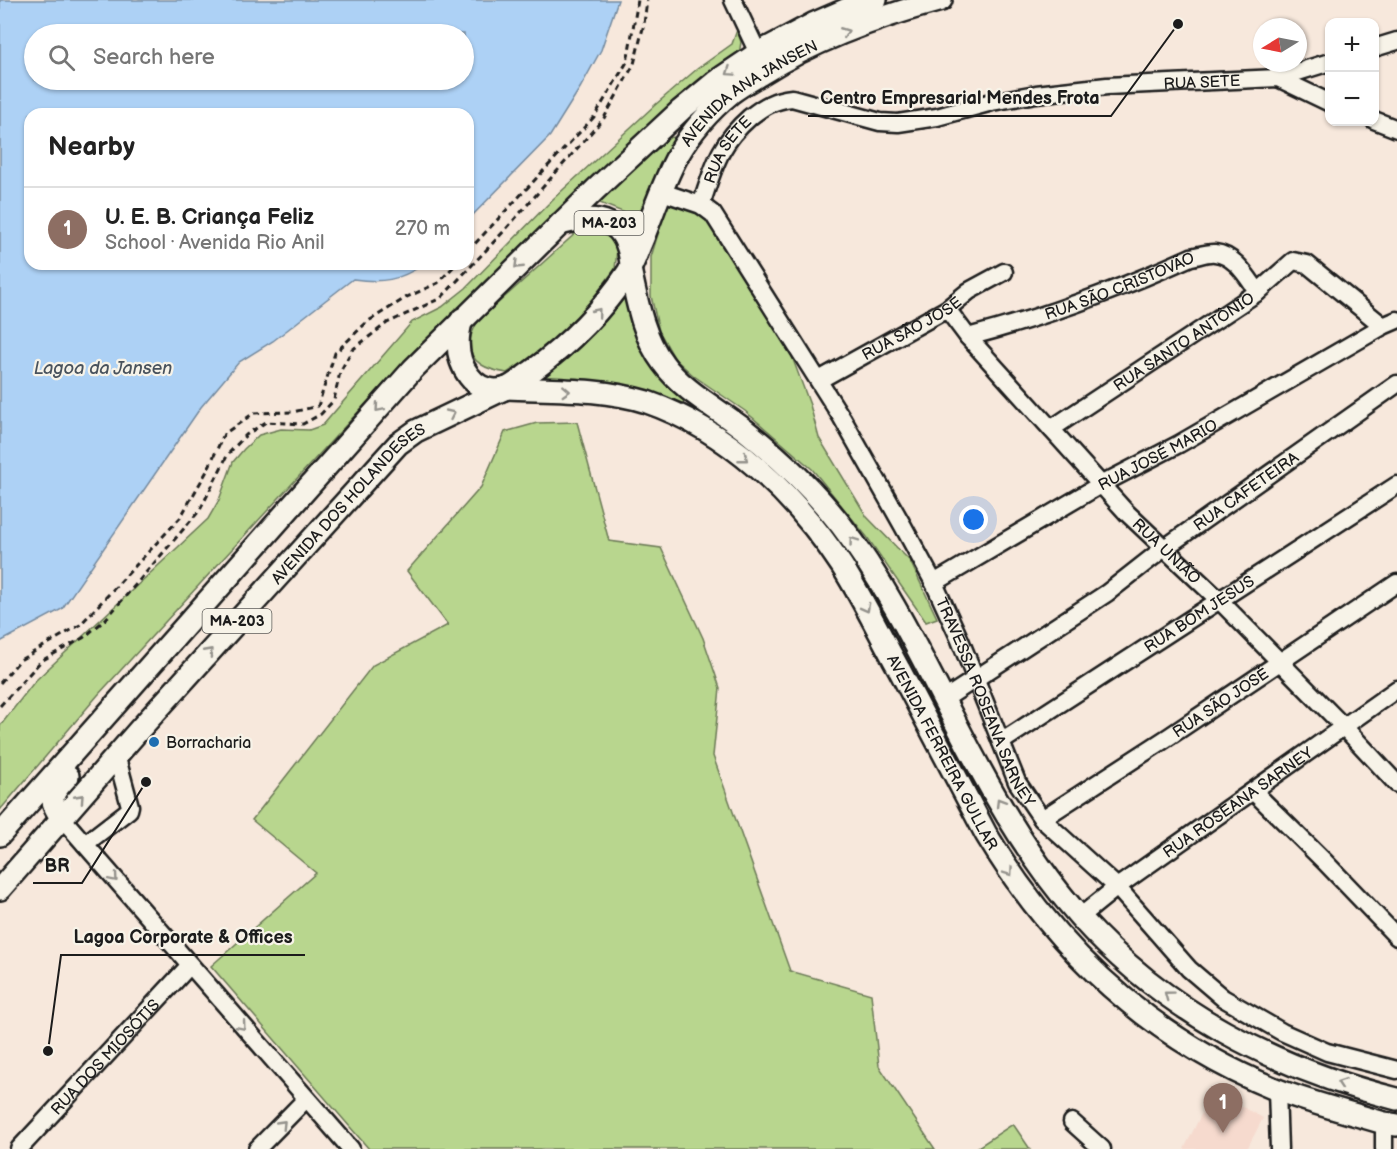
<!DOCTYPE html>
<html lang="en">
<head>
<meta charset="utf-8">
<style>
	:root { --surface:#fff; --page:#f2f2f2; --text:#222; --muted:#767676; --line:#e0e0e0; --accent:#0b8043 }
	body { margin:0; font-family:"Balsamiq Sans",sans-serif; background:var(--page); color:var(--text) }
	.controls { position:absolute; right:18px; top:18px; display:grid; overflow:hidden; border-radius:12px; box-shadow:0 2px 4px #0004 }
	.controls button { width:54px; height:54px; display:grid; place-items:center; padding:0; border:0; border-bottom:2px solid var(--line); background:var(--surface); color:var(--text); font:30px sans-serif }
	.compass { position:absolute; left:1253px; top:18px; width:54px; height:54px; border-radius:50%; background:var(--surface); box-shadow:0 2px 4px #0004; rotate:260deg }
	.you { position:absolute; left:974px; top:520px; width:21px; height:21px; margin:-15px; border:4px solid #fff; border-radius:50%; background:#1a73e8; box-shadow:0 0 0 9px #1a73e833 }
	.badge { display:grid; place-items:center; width:39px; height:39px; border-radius:50%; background:var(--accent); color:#fff; font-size:20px; font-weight:700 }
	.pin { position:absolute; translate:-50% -50px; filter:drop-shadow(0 2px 3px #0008) }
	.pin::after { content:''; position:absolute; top:32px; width:21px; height:18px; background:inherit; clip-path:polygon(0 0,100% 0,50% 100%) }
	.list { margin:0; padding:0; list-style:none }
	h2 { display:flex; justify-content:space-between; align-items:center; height:78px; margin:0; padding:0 24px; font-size:26px }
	h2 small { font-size:20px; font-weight:400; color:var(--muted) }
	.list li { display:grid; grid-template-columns:39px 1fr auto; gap:18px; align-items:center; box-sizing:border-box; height:84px; padding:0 24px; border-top:2px solid var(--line) }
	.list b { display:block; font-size:22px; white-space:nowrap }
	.list p { margin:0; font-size:20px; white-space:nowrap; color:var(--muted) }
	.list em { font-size:20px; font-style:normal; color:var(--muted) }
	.icon { flex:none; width:33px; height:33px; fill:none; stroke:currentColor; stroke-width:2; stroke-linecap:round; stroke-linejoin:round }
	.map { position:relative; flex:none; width:1397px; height:1149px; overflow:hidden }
	.search { position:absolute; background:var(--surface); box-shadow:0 2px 4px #0004; left:24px; top:24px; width:450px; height:66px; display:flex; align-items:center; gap:15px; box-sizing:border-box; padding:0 21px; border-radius:33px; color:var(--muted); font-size:22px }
	.panel { position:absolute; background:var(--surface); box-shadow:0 2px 4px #0004; left:24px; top:108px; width:450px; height:162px; border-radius:18px }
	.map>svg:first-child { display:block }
	.built { fill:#f6dace }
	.green { fill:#b8d68e; stroke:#6a7955; stroke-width:1.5 }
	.water { fill:#add1f5; stroke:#73899e; stroke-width:1.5; fill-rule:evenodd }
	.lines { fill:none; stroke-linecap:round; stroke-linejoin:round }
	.minor-casing { stroke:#1c1c1c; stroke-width:21 }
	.major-casing { stroke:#1c1c1c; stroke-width:26 }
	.path { stroke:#1c1c1c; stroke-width:3; stroke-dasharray:6 4.5; stroke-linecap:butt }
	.minor { stroke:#f7f3e8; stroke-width:16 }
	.major { stroke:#f7f3e8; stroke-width:21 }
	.oneway { stroke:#94928c }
	.poi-dot { fill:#1f6fb2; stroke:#f7f3e8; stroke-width:2 }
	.labels { text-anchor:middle; stroke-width:4.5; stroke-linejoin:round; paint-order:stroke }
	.shield { fill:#f7f3e8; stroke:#5e5c59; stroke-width:1.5 }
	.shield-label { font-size:15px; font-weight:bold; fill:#1c1c1c }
	.street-label { font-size:16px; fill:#1c1c1c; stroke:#f7f3e8 }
	.poi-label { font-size:16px; fill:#1c1c1c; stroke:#f7f3e8; text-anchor:start }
	.water-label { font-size:18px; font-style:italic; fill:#48525d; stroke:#f7f3e8 }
	.leader { fill:none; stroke:#1c1c1c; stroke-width:2 }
	.callout-dot { fill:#1c1c1c; stroke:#f7f3e8; stroke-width:2 }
	.callout-label { font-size:18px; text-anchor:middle; font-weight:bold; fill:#1c1c1c; stroke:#f7f3e8; stroke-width:4.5; stroke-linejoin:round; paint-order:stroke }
</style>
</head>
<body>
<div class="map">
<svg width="1397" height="1149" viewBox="0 0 1397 1149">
	<rect width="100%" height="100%" fill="#f7e8dc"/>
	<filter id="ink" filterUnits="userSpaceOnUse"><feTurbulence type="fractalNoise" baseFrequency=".0167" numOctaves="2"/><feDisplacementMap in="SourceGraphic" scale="12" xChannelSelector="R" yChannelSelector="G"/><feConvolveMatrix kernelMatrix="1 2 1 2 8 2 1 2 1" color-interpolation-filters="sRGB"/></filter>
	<g filter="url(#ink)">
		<!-- built -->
		<path class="built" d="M1213,1091l50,27 -16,31h-63z"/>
		<!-- green -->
		<path class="green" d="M737,30l4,12 -2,12 -99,82 -225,214 -317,345 -98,115v-84l35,-45 173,-162 11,-19 14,-38 11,-13 15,-14 22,-6 28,1 14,-5 89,-103 30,-15 24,-19 87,-89 102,-94 42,-36 35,-25z
			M676,137l-36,82 -45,-18 66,-63z
			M668,201l31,11 11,8 75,118 25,67 9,33 48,79 43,44 27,57 -11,4 -59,-85 -55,-68 -67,-58 -51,-35 -19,-17 -16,-28 -8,-35v-39z
			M595,228l13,6 9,15 -2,20 -31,41 -34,35 -43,28c-18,-3 -39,-9 -37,-32 0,-6 5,-13 7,-19l100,-90z
			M627,290l60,111 -13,5 -135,-24 -1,-6z
			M577,422l32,119 52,7 42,90 17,50 -7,68 77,215 81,23 8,72 56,83h-566l-158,-183 105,-93 -64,-53 121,-155 75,-40 -41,-54 74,-84 24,-55 32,-9z
			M1013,1124l17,25h-55z"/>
		<!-- water -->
		<path class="water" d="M0,0h618l-17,50 -21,38 -30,48 -82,84v-106h-438v150h394c-25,17 -42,19 -71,15l-80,62 -34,21 -38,45 -139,202 -62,33zM34,34h430v46h-430z"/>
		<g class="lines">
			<!-- minor casing -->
			<g class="minor-casing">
				<g id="minor">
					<path d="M733,0l25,53"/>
					<path d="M1374,48l23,-7"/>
					<path d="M1278,78l52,-16"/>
					<path d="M1374,120l23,9"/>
					<path id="s1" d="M662,192l39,13 12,9 129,204 61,108 31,57 26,57 57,142 25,37 75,68 72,82 34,29 59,34 45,20 70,18"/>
					<path id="s2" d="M701,205c13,-38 17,-60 49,-88 14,-11 24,-17 42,-19l88,24 18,1 39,-6 55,-15 44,-8 71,-8 42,-2 129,-6 52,25"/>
					<path id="s3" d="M947,309l21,28 158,175 93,88 125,127 53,57"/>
					<path id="s4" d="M968,337c77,-20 150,-47 223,-80 7,-1 16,-5 24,-4 20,2 32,24 43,39"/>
					<path id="s5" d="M819,380l128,-71 22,-18 35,-19"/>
					<path id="s6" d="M1051,429l207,-137 35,-31 14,3 76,62 14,-6"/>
					<path id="s7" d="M934,583l166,-98 79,-41 204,-118"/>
					<path id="s8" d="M943,700l164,-107 56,-44 234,-165"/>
					<path id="s9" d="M1001,742l396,-257"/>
					<path d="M1253,791l72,71 72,75"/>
					<path d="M62,818l289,331"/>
					<path id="s10" d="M1042,819l128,-83 227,-153"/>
					<path d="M85,844l44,-34 1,-4 -13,-48"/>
					<path id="s11" d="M1080,917l37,-30 280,-198"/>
					<path d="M1277,1090l2,59"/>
					<path d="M1072,1122l30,27"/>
					<path id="s12" d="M19,1149l171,-184"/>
					<path d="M257,1149l49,-50"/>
					<path d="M1384,1149v-26"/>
				</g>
			</g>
			<!-- major casing -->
			<g class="major-casing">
				<g id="major">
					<path d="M560,224c39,-11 67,-5 71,41"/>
					<path d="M630,269c7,32 13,68 33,94 20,28 55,46 82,67 35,28 68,59 96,95 56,73 93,160 137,240 28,52 63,108 102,152 84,94 196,152 317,182"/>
					<path id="s13" d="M462,319c-6,20 -6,40 7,57 8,11 21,16 35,13 10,-3 19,-12 27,-17 38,-28 71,-61 97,-100 6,-9 9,-20 13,-29 12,-29 22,-61 37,-88 14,-25 31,-44 53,-62 9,-7 20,-13 30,-19 55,-35 117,-57 180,-74"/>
					<path id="s14" d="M507,388c46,2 95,0 140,14 81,28 149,94 195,164 21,33 38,69 57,103 29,55 58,110 87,165 69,115 164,204 289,255 35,14 73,23 109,34l13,2"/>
					<path d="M62,818c-16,-19 -9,-26 6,-42"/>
					<path d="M0,835l413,-466 183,-180 85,-79 34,-28 43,-29 55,-29 37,-16 26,-8"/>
					<path id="s15" d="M0,889l139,-159 259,-286 18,-13 88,-42"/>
				</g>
			</g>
			<!-- path -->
			<path class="path" d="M468,251l126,-134 33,-55 11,-62
				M0,683l20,-23 60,-35 100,-107 27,-47 17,-37 30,-21 39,-1 25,-6 17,-53 32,-31 40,-25 31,-14 18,-19
				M0,706l41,-45 42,-23 22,-18 95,-110 28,-56 18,-19 20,-13 37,2 18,-10 13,-14 6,-28 12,-22 35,-27 54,-25 65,-69 98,-111 30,-54 10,-40 3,-24"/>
			<!-- minor -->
			<use href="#minor" class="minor"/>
			<!-- major -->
			<use href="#major" class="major"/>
		</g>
		<!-- one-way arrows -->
		<defs><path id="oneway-chevron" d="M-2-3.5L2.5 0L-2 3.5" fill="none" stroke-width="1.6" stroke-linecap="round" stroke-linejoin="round" transform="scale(1.5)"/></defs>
		<g class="oneway">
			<use href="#oneway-chevron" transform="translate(845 32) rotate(-22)"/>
			<use href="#oneway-chevron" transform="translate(730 72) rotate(146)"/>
			<use href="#oneway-chevron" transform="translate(518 265) rotate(136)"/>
			<use href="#oneway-chevron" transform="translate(597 312) rotate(-51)"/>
			<use href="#oneway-chevron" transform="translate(566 391) rotate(3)"/>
			<use href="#oneway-chevron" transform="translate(379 408) rotate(131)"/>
			<use href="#oneway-chevron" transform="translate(451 414) rotate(-25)"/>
			<use href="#oneway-chevron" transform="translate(744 458) rotate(38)"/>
			<use href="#oneway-chevron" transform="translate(853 541) rotate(-126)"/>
			<use href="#oneway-chevron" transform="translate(866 608) rotate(62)"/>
			<use href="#oneway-chevron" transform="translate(209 652) rotate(-48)"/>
			<use href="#oneway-chevron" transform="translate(80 798) rotate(-48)"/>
			<use href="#oneway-chevron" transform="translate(1000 802) rotate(-121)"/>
			<use href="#oneway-chevron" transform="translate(1009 872) rotate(55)"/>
			<use href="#oneway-chevron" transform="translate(114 878) rotate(49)"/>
			<use href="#oneway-chevron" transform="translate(1168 995) rotate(-143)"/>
			<use href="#oneway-chevron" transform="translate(242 1026) rotate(49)"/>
			<use href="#oneway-chevron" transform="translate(1341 1083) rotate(-161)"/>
			<use href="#oneway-chevron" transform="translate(282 1124) rotate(-46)"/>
		</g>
	</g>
	<!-- markers -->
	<circle class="poi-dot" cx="154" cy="742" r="6"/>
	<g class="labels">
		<!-- shield labels -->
		<g class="shield">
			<rect x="574.5" y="211" width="69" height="24" rx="4.5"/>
			<rect x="202.5" y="609" width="69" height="24" rx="4.5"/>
		</g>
		<g class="shield-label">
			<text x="609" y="228">MA-203</text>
			<text x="237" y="626">MA-203</text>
		</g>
		<!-- street labels -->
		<g class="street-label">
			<text dy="6" stroke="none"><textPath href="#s2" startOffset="566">RUA SETE</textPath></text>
			<text dy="6" stroke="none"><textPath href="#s13" startOffset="495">AVENIDA ANA JANSEN</textPath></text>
			<text dy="6" stroke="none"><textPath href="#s2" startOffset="62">RUA SETE</textPath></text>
			<text dy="6" stroke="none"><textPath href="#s4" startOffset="160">RUA SÃO CRISTOVÃO</textPath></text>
			<text dy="6" stroke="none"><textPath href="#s5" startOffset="106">RUA SÃO JOSÉ</textPath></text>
			<text dy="6" stroke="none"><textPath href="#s6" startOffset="159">RUA SANTO ANTÔNIO</textPath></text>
			<text dy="6" stroke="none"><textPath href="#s7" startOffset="258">RUA JOSÉ MARIO</textPath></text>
			<text dy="6" stroke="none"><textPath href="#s8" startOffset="368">RUA CAFETEIRA</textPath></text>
			<text dy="6" stroke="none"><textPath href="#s15" startOffset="520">AVENIDA DOS HOLANDESES</textPath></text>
			<text dy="6" stroke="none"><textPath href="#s3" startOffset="327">RUA UNIÃO</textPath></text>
			<text dy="6" stroke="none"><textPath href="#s9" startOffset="236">RUA BOM JESUS</textPath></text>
			<text dy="6" stroke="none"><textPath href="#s1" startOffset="616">TRAVESSA ROSEANA SARNEY</textPath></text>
			<text dy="6" stroke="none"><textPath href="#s10" startOffset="213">RUA SÃO JOSÉ</textPath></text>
			<text dy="6" stroke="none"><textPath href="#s14" startOffset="612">AVENIDA FERREIRA GULLAR</textPath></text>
			<text dy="6" stroke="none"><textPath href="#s11" startOffset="195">RUA ROSEANA SARNEY</textPath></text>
			<text dy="6" stroke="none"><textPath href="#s12" startOffset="126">RUA DOS MIOSÓTIS</textPath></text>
		</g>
		<!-- poi labels -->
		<g class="poi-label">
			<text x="166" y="748">Borracharia</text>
		</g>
		<!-- water labels -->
		<g class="water-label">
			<text x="103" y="374">Lagoa da Jansen</text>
		</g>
	</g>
	<!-- callouts -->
	<path class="leader" d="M1178 24L1111 116H808M146 782L82 883H33M48 1051L61 955H305"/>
	<g class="callout-dot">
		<circle cx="1178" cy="24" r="6"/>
		<circle cx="146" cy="782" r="6"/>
		<circle cx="48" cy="1051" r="6"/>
	</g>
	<g class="callout-label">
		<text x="960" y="104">Centro Empresarial Mendes Frota</text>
		<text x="57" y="872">BR</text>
		<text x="183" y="943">Lagoa Corporate &amp; Offices</text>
	</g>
</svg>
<div class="controls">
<button>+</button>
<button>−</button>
</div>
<svg class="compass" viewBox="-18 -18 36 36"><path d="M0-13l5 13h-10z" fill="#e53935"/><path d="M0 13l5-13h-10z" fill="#767676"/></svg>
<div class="you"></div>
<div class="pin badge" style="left:1223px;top:1133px;background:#8d6e63">1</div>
<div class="search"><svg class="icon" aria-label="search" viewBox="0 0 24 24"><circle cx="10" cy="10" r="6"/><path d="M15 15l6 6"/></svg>Search here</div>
<section class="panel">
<h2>Nearby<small></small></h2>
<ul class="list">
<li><span class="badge" style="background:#8d6e63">1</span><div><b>U. E. B. Criança Feliz</b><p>School · Avenida Rio Anil</p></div><em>270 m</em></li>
</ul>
</section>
</div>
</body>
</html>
